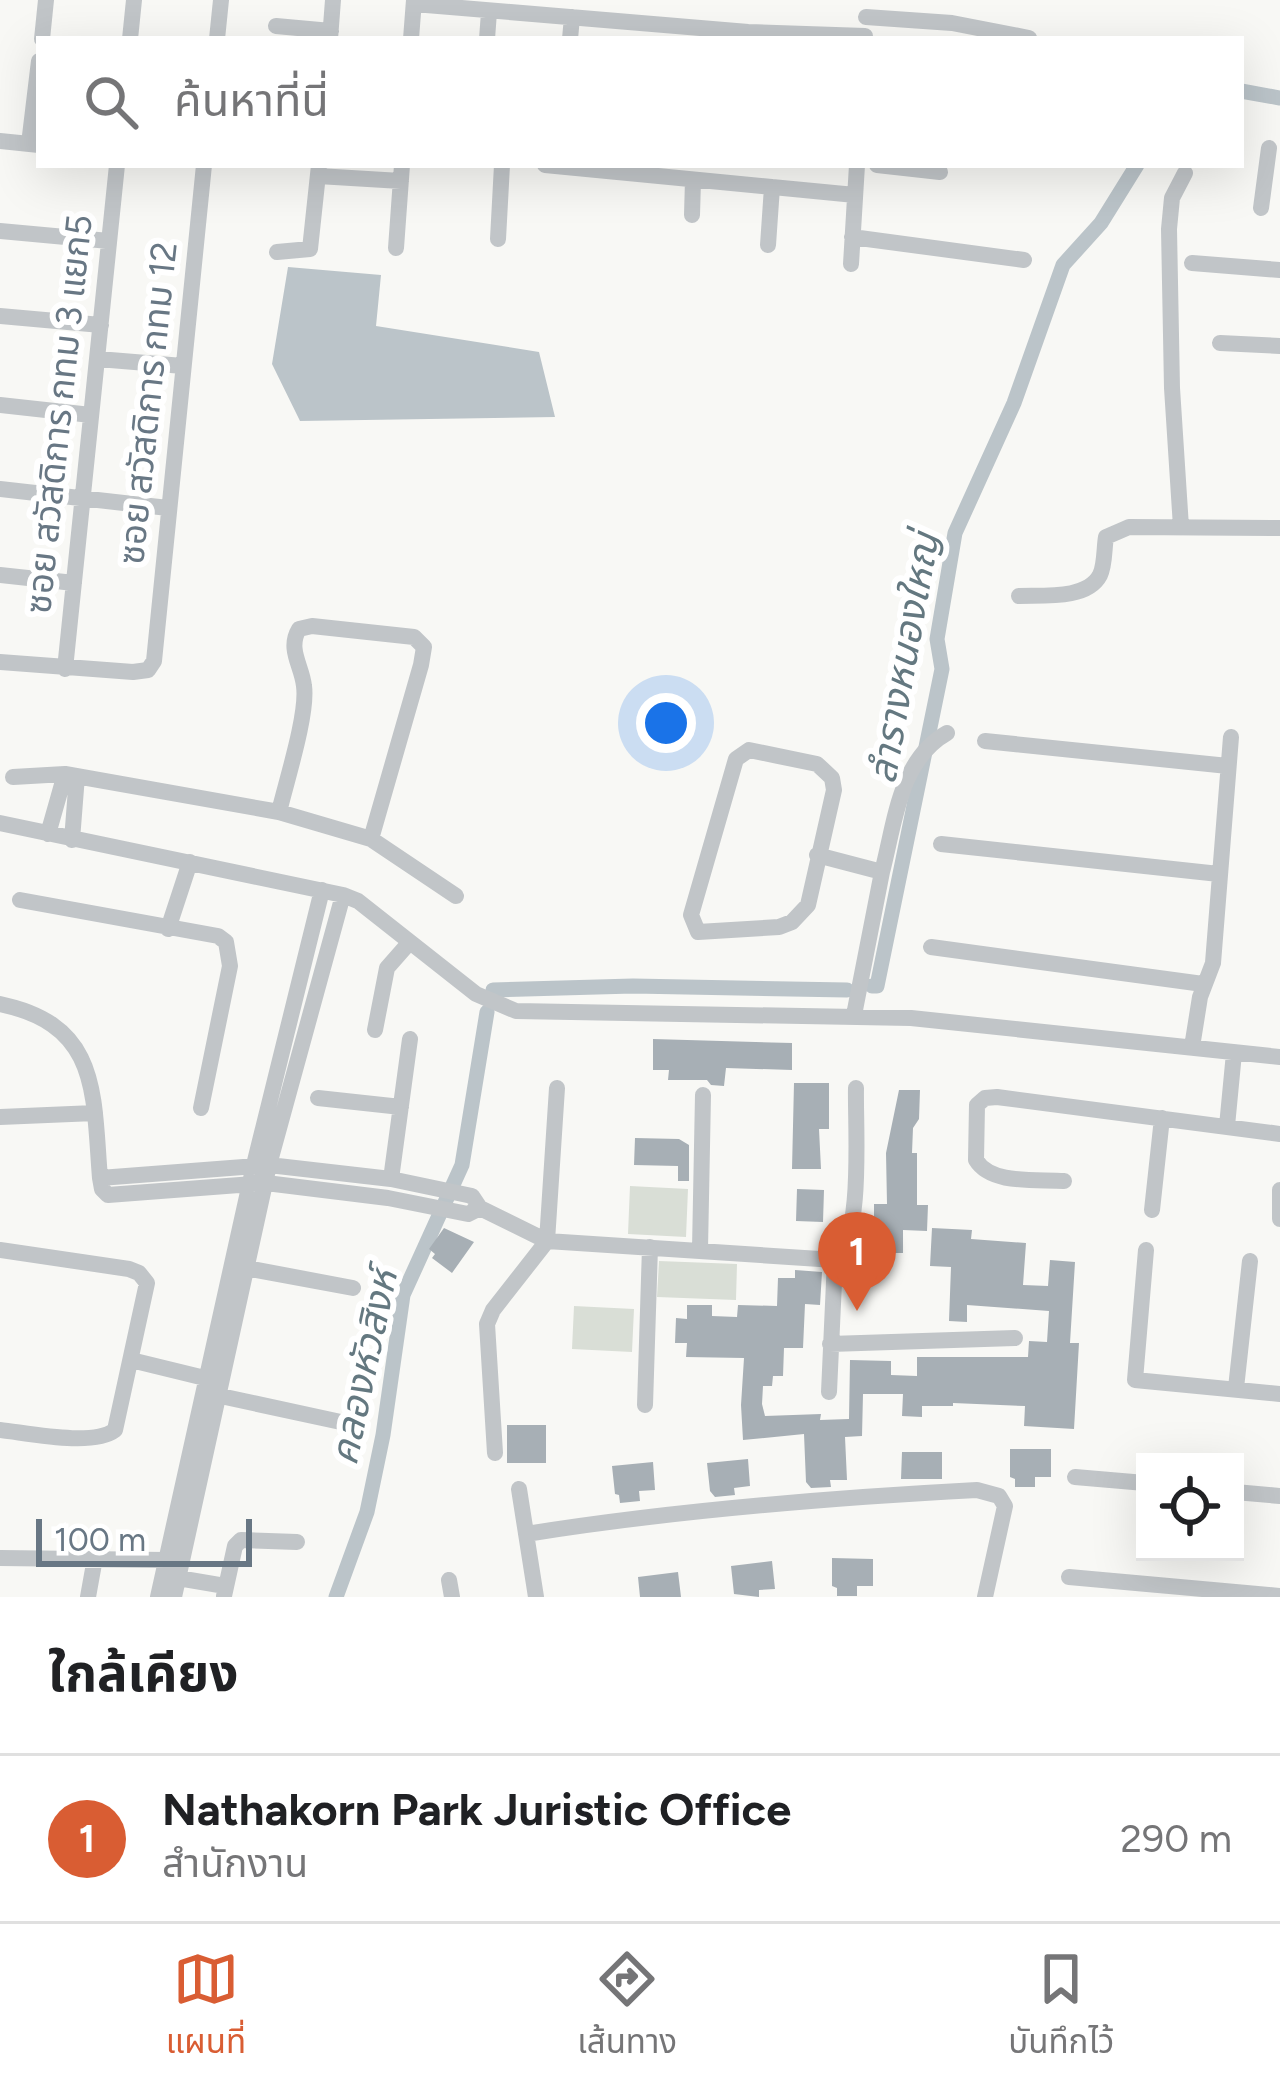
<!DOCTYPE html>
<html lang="th">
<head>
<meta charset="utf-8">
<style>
	:root { --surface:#fff; --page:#f2f2f2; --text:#202124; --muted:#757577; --line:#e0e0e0; --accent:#d95d33 }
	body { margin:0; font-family:Figtree,"Noto Sans Thai",sans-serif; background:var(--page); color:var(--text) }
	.controls { position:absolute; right:36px; bottom:36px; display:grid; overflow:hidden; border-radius:0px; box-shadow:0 12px 48px #0002 }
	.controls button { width:108px; height:108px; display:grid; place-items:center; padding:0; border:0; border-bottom:3px solid var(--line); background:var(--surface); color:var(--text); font:60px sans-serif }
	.scale { position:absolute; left:36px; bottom:30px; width:216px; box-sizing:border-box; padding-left:12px; border:6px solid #687784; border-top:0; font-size:33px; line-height:42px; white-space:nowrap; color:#687784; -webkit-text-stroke:9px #fff; paint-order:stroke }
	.you { position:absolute; left:666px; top:723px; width:42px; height:42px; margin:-30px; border:9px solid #fff; border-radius:50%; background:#1a73e8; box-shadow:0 0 0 18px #1a73e833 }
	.badge { display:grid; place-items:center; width:78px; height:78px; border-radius:50%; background:var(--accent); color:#fff; font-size:39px; font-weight:700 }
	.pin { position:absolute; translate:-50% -99px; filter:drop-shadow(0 3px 6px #0008) }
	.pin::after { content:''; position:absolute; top:63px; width:42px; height:36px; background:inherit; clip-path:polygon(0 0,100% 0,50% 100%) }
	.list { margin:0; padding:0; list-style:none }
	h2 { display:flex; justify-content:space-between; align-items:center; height:156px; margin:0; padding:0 48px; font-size:51px }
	h2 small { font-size:39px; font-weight:400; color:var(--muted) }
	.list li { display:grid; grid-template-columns:78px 1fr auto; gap:36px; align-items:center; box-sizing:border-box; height:168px; padding:0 48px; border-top:3px solid var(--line) }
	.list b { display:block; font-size:45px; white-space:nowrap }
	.list p { margin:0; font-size:39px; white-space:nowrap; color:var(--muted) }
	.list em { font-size:39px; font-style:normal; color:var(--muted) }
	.icon { flex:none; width:66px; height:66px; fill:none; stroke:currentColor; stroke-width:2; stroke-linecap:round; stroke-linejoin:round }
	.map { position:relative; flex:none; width:1280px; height:1597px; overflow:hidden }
	.search { position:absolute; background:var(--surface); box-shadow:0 12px 48px #0002; left:36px; right:36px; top:36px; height:132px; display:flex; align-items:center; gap:30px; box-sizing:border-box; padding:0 42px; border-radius:0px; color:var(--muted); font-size:45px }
	.sheet { height:324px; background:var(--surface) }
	nav { display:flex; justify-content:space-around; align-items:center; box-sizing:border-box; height:168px; border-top:3px solid var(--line); background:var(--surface); font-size:33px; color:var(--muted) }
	nav a { display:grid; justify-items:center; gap:6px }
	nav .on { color:var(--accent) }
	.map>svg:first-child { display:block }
	.green { fill:#d9ded6 }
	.water { fill:#bbc4c9 }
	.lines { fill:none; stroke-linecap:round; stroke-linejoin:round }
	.canal { stroke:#bbc4c9; stroke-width:15 }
	.building { fill:#a7afb5 }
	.minor { stroke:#c1c5c8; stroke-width:16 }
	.labels { text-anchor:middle; stroke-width:12; stroke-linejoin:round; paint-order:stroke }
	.street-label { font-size:36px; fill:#687784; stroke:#fff }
	.water-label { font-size:39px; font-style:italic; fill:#647880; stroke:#fff }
</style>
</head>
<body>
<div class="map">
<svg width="1280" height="1597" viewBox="0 0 1280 1597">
	<rect width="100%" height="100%" fill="#f8f8f5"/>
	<!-- green -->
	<path class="green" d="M630,1186l58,3 -2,48 -58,-3z
		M659,1261l78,3 -1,36 -79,-3z
		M574,1306l60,3 -2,43 -60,-3z"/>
	<!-- water -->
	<path class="water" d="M288,267l93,8 -5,51 163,26 16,65 -255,4 -28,-57z"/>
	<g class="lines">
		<!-- canal -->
		<path class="canal" d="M1241,91l39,7
			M872,986h5l65,-317 -5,-30 18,-106 59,-130 49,-138 38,-42 36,-58
			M493,990l140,-4 214,4
			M336,1597l31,-85 16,-77 20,-140 59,-130 25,-153"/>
	</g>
	<!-- building -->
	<path class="building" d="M653,1039l139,4v27l-66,-2 -2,18 -13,-1 -4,-5h-39l1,-10h-16z
		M794,1083h35v46h-10l2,40h-29z
		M899,1090h21l-1,29 -6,9 -1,25h5v52h11l-1,26 -24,-1v23h-19l1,-29 -11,-1v-19h13l-1,-51z
		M635,1138l44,1 10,6v36h-11v-15l-44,-1z
		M797,1189l27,1 -1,32 -27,-1z
		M444,1228l30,14 -22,31 -20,-15 3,-4 -6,-5z
		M932,1228l40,2 -1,9 55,4 -3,42 25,1 2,-26 25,2 -5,81h9l-5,86 -50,-3 1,-20 -72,-3v3h-31v11l-20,-1 1,-22h-40l-1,42 -17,1 2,43h-17l1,7 -20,1 -5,-6 -2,-48 -61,6 -2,-35 3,-47 -58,-1 1,-14h-12l1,-25 11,1v-14h25v11l25,1 1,-12 39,1 1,-28h17v-8l27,2 -2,33 -15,-1 -2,44h-19l-1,28h-10l-1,10h-9l-1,18 3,12 56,-2 -1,6 29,-1 1,-59 41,1v14l26,1v-19h111l1,-16 18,1 2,-31 -82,-6v17l-18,-1 2,-54 -21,-1z
		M507,1425h39v38h-39z
		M1010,1449h41v28h-16v10h-20v-8l-5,-2z
		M902,1452h40v27h-41z
		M748,1459l2,27 -16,2 1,7 -20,2 -5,-6 -3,-28z
		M653,1462l2,28 -16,1 1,10 -20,2 -1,-8 -4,-1 -3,-28z
		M832,1558l41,1v27h-16v10h-20v-8l-5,-2z
		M772,1561l3,28 -16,1v7l-25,-3 -3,-28z
		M678,1572l3,25h-41l-2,-20z"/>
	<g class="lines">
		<!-- minor -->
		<path class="minor" d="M414,4l334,28 117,4
			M866,17l86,6 77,15
			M276,26l55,5
			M42,39l4,-39
			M130,39l4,-39
			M217,39l4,-39
			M330,39l3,-39
			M411,39l3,-39
			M487,39l2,-27
			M570,39l2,-22
			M0,141l39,4
			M29,144l10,-83
			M545,165l310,30
			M877,165l63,7
			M318,176l83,5
			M1261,208l8,-60
			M692,215l1,-35
			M0,231l109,10
			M852,237l172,23
			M498,239l4,-74
			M768,245l4,-58
			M396,248l6,-83
			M277,252l33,-3 9,-84
			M1192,263l88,7
			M851,264l6,-99
			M0,316l101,9
			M1220,343l60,3
			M98,359l85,7
			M0,405l91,10
			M0,489l168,19
			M1181,527l-9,-139 -3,-159 3,-31 13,-25
			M0,575l74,8
			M1019,596c23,-1 68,4 81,-21 5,-10 4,-27 6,-38l23,-10 151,1
			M0,662l133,10 15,-2 6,-9 50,-496
			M65,669l52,-504
			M985,741l243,25
			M749,750l68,14 15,14 2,12 -26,115 -16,17 -13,5 -81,5 -7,-17 45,-156z
			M13,777l52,-3 214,38 92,27 85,57
			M279,812c7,-30 29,-98 25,-126 -2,-20 -17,-37 -5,-57l13,-3 102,11 10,10 -3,18 -50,174
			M0,823l343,72 15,6 118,93 40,17 395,7 369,39
			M48,834l17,-60
			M72,840l5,-64
			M941,844l278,30
			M817,855l65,17 -28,143
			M882,872c13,-49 17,-112 65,-139
			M20,900l198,36 8,6 4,24 -29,142
			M168,929l22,-67
			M931,947l272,37
			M0,1004c100,21 93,89 100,174l2,11 6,6 158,-12 122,15 80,16 12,-6
			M375,1030l12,-62 22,-25
			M1192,1047l8,-50 13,-34 18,-226
			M318,1098l83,9
			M0,1117l95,-4
			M1227,1126l7,-73
			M100,1178l169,-13 122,14 81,17 8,12 67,33 288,19c29,-22 20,-135 21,-172
			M391,1179l19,-140
			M1064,1181c-27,-2 -73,4 -88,-21l1,-55 8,-7 12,-1 283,37
			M1280,1190v29
			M1152,1210l10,-92
			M700,1249l3,-154
			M0,1250l129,19 10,4 8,10 -32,147c-22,17 -87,3 -115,0
			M1146,1250l-11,130 145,14
			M246,1268l107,20
			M830,1344l185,-6
			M131,1360l86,21
			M1236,1388l14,-127
			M829,1392l6,-132
			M216,1395l134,29
			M645,1405l5,-158
			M495,1453l-8,-129 6,-14 54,-69 10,-153
			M1075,1477l70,6
			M519,1489l17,108
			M1235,1492l45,4
			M526,1534c150,-24 300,-36 451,-44l22,6 6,10 -20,91
			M0,1558l165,2 13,18 47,8
			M1069,1577l211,19
			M449,1580l3,17
			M224,1596l11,-50 6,-6 56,2
			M88,1597l7,-39
			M158,1597l96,-432 68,-275
			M174,1597l95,-432 74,-270"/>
	</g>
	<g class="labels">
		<!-- street labels -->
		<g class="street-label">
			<text transform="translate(147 403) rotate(-84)" y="13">ซอย สวัสดิการ กทม 12</text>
			<text transform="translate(58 414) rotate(-84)" y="13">ซอย สวัสดิการ กทม 3 แยก5</text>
		</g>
		<!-- water labels -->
		<g class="water-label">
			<text transform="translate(903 658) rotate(-80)" y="14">ลำรางหนองใหญ่</text>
			<text transform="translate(363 1367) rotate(-78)" y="14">คลองหัวสิงห์</text>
		</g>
	</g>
</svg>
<div class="controls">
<button><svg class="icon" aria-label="locate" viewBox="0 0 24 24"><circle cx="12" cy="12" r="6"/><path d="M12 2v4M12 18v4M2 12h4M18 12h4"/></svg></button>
</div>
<div class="scale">100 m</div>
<div class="you"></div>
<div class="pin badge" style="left:857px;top:1311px">1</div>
<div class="search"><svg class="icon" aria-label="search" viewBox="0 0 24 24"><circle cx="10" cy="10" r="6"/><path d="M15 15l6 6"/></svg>ค้นหาที่นี่</div>
</div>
<section class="sheet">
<h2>ใกล้เคียง<small></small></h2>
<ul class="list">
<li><span class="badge">1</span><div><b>Nathakorn Park Juristic Office</b><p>สำนักงาน</p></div><em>290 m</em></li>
</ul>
</section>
<nav>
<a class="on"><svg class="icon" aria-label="map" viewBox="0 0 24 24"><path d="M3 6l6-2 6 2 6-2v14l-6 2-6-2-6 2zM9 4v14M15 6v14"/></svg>แผนที่</a>
<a><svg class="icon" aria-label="directions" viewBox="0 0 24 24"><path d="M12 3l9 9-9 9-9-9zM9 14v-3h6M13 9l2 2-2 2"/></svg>เส้นทาง</a>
<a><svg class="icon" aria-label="saved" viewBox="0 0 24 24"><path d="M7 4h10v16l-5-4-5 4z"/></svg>บันทึกไว้</a>
</nav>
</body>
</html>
